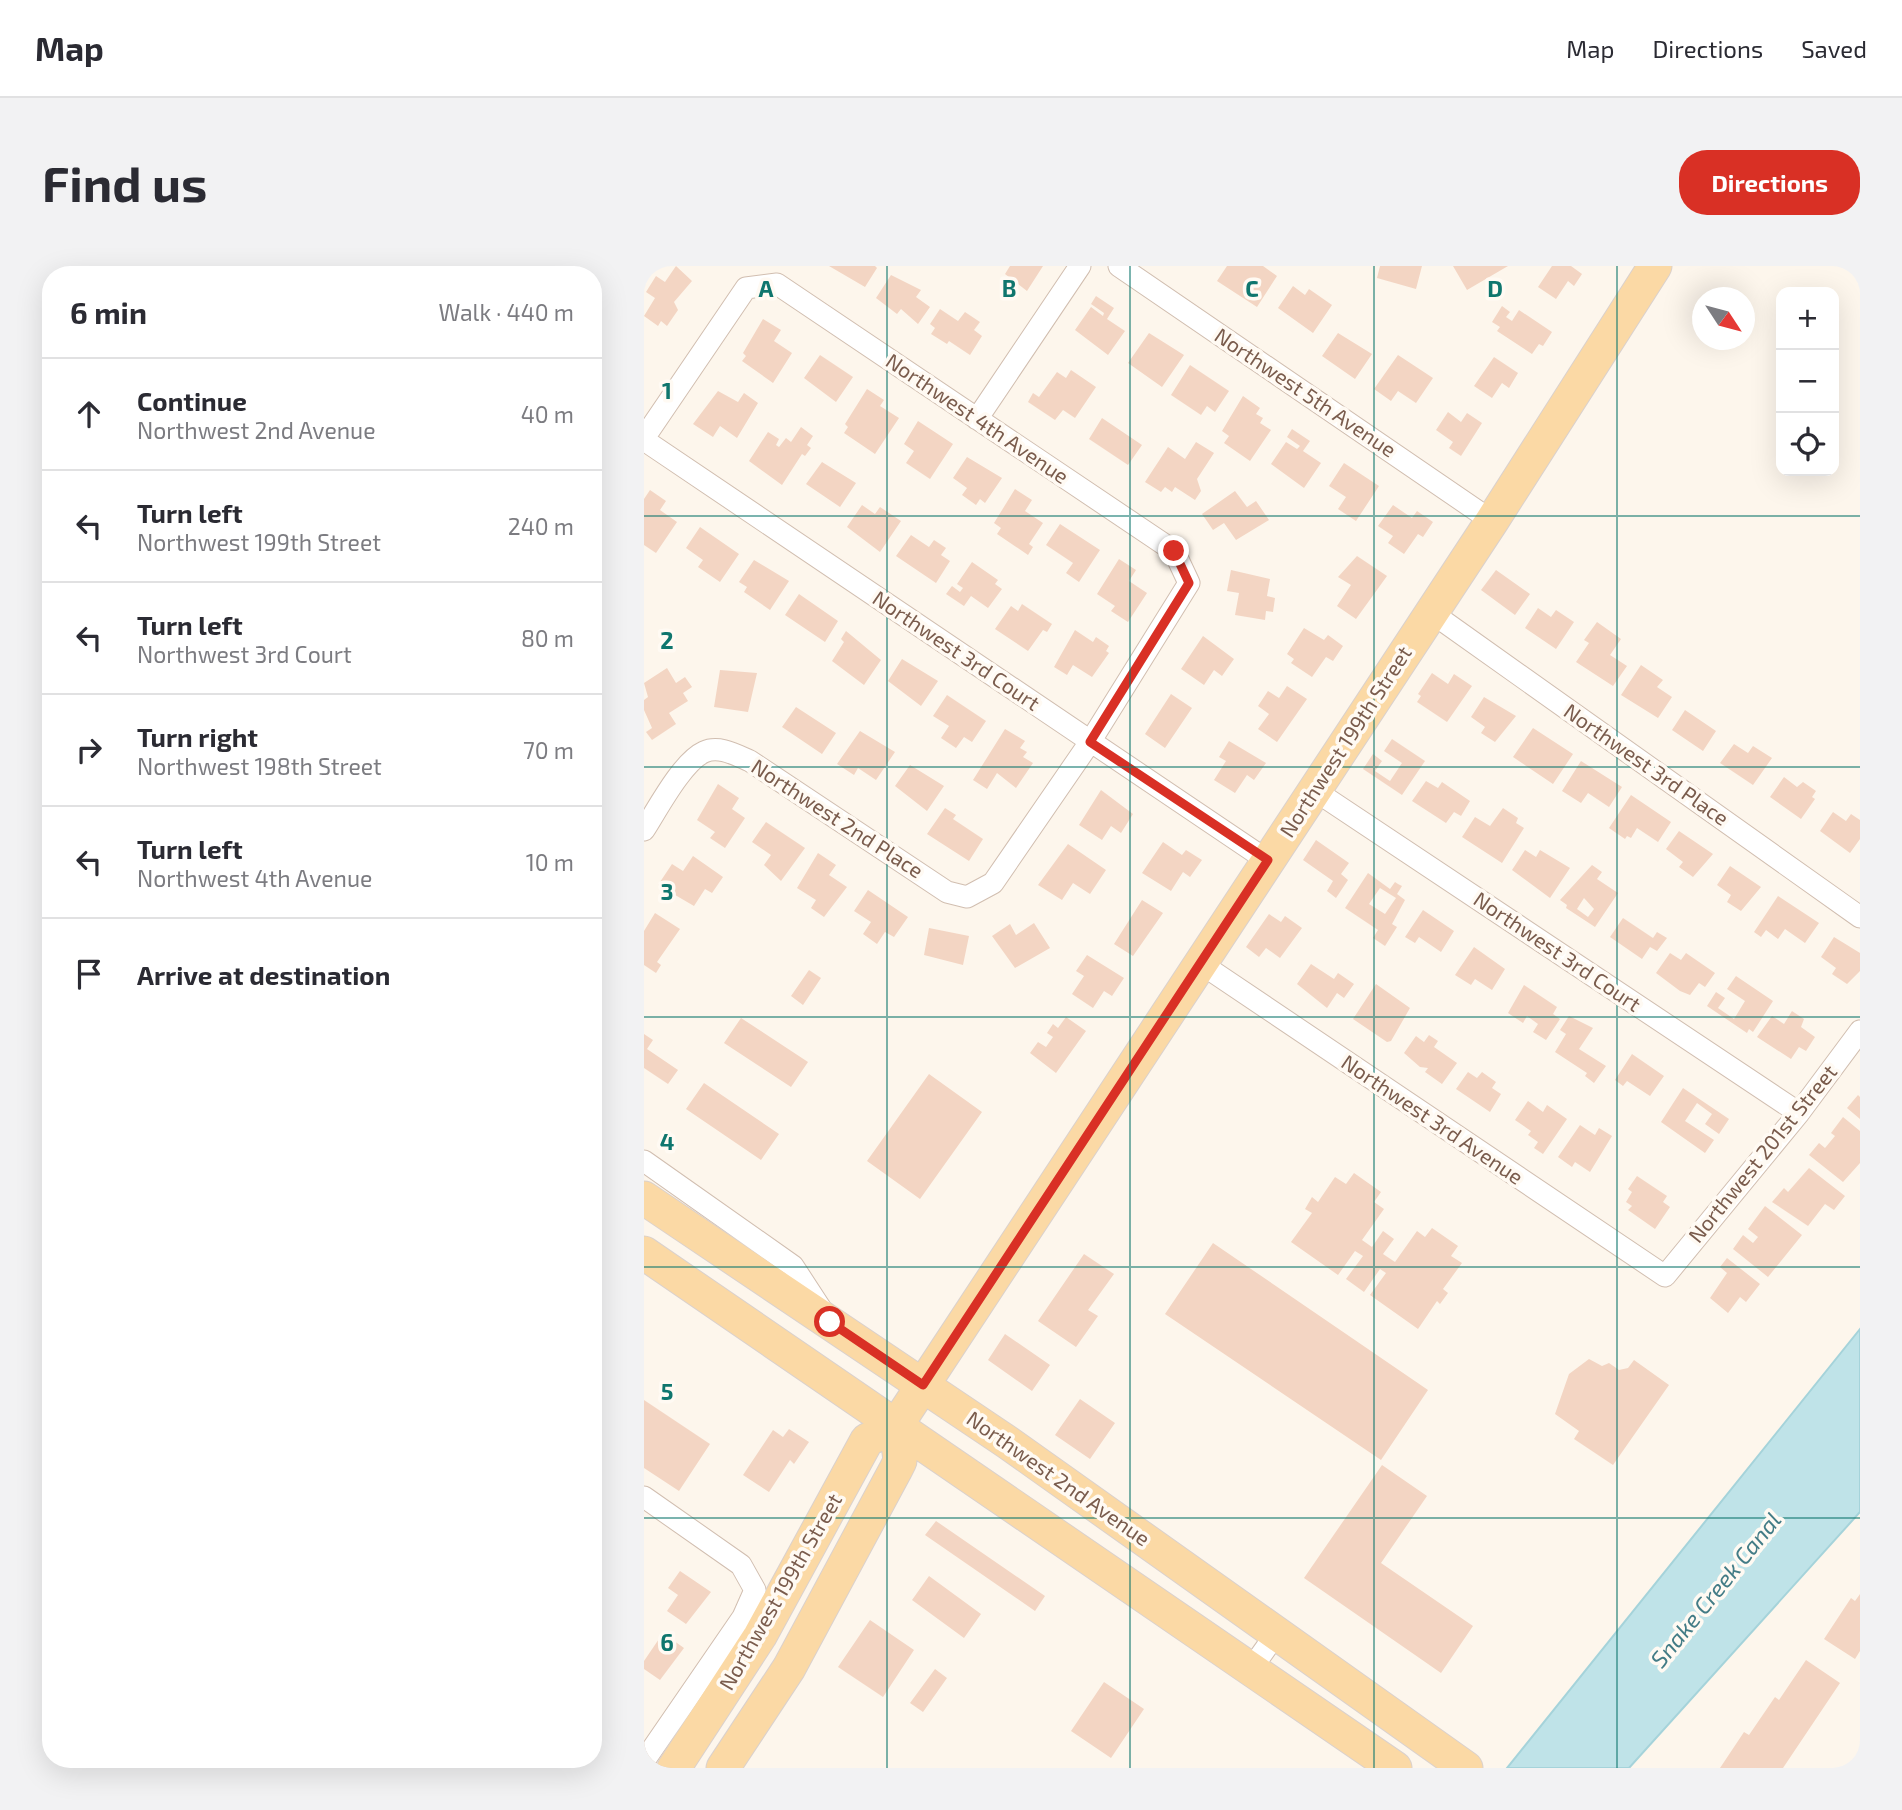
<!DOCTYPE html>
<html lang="en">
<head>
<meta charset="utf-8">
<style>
	:root { --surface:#fff; --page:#f2f2f3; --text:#2b2b33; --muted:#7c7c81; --line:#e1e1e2; --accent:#d93025 }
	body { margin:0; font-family:"Exo 2",sans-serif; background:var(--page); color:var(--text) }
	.controls { position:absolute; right:21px; top:21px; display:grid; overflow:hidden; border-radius:14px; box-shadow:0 7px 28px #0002 }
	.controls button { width:63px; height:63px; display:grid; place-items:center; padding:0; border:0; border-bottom:2px solid var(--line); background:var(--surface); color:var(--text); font:35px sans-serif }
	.compass { position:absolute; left:1048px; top:21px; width:63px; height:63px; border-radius:50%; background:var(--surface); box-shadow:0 7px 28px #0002; rotate:126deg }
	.stop { position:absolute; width:21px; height:21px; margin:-16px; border:5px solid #d93025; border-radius:50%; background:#fff }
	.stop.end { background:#d93025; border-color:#fff; box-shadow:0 2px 7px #0008 }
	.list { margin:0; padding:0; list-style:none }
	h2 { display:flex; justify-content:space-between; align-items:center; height:91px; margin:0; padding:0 28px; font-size:30px }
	h2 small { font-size:23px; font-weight:400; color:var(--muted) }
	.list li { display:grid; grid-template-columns:46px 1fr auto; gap:21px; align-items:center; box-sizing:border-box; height:112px; padding:0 28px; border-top:2px solid var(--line) }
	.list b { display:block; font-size:26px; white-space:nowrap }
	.list p { margin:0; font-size:23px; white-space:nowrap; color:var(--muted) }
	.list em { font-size:23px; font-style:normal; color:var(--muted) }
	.icon { flex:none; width:38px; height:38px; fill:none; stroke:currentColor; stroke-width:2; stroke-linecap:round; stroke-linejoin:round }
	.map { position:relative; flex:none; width:1216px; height:1502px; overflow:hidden; border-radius:28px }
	header { display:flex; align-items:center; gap:42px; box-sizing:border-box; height:98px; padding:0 35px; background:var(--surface); border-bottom:2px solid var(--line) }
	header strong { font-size:33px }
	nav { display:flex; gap:38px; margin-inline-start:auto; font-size:24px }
	.intro { display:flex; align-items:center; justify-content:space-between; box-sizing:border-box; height:168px; padding:0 42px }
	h1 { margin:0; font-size:49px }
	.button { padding:18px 32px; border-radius:28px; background:var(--accent); color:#fff; font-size:24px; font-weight:700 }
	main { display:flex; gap:42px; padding:0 42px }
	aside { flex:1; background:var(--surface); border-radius:28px; box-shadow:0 7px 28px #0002 }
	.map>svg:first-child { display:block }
	.water { fill:#bfe3e8; stroke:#a5d3da; stroke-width:2 }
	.building { fill:#f3d5c3; fill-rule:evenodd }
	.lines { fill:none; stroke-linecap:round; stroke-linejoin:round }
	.street-casing { stroke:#d1beb0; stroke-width:23 }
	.primary-casing { stroke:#dad1cd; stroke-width:35 }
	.street { stroke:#fff; stroke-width:21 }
	.primary { stroke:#fbd9a5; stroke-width:33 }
	.route { stroke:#d93025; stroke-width:9 }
	.grid { fill:none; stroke:#0f766e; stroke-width:2; stroke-opacity:0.55 }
	.labels { text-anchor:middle; stroke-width:7; stroke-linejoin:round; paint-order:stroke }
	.street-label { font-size:21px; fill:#7a5c4d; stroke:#fffaf3 }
	.water-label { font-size:23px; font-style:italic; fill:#437c86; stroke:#fffaf3 }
	.grid-label { font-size:23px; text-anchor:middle; font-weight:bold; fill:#0f766e; stroke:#fffaf3; stroke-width:7; stroke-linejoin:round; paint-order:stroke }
</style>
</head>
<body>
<header>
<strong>Map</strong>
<nav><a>Map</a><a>Directions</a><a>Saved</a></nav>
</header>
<div class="intro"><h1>Find us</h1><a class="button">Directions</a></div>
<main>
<aside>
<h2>6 min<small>Walk · 440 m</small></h2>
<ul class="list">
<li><svg class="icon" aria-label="ahead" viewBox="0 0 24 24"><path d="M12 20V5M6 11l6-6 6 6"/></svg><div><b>Continue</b><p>Northwest 2nd Avenue</p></div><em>40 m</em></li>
<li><svg class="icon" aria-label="left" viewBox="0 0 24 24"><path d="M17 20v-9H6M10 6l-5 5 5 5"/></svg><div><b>Turn left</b><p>Northwest 199th Street</p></div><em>240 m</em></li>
<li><svg class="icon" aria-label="left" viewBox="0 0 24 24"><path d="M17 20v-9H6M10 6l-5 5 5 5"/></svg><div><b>Turn left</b><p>Northwest 3rd Court</p></div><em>80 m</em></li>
<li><svg class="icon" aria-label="right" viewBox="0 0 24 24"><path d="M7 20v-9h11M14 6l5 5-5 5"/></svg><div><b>Turn right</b><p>Northwest 198th Street</p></div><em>70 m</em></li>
<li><svg class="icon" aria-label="left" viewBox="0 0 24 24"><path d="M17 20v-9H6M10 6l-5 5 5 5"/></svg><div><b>Turn left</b><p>Northwest 4th Avenue</p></div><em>10 m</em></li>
<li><svg class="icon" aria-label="arrive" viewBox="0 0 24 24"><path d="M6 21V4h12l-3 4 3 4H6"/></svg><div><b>Arrive at destination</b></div></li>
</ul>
</aside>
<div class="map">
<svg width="1216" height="1502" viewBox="0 0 1216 1502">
	<rect width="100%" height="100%" fill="#fdf6ec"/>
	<!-- water -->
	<path class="water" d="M1216,1063v183l-231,256h-122z"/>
	<!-- building -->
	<path class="building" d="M32,0l16,15 -18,21 4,8 -11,16 -6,-5 -3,5 -14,-10 11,-18 -9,-6 10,-16 9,6z
		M185,0h46l2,2 -12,19z
		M366,0h33l-16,25 -22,-17z
		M583,0h36l14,10 -20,31 -40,-26z
		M736,0h42l-6,23 -39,-11z
		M809,0h55l-41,24z
		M908,0h19l11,8 -8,12 -6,-5 -12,18 -18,-12z
		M247,9l30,15 -5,7 14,10 -12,17 -17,-15 -4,5 -21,-16z
		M649,20l12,9 4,-6 23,16 -19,28 -35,-25z
		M452,30l18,12 -7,11 18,12 -17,24 -33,-25 16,-23 12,9 1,-3 -13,-9z
		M858,40l8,6 -4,5 6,4 7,-11 33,22 -9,14 -4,-2 -7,10 -35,-23 3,-4 -8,-5z
		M296,43l18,12 7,-9 15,10 -6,8 8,6 -12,19 -21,-14 -2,3 -16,-10 4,-6 -5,-4z
		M119,53l18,11 -7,11 18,12 -19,30 -31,-22 4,-5 -3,-3z
		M505,67l35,22 -22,32 -34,-24z
		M694,67l34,21 -17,25 -33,-23z
		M176,89l33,22 -17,25 -32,-24z
		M754,89l35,23 -17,25 -18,-12 -7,10 -17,-12z
		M850,91l24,16 -9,15 -7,-5 -10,15 -18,-12z
		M546,99l39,26 -14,21 -8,-6 -6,9 -30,-20z
		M427,104l25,17 -21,31 -12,-8 -8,10 -27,-18 5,-9 6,4 18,-25 9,6z
		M223,123l17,11 -4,6 19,12 -24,36 -31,-21 4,-6 -3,-3z
		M74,125l20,11 6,-9 14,10 -21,35 -17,-12 -7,11 -20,-13z
		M599,130l17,12 -4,6 7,4 -3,5 11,7 -21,31 -26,-18 5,-7 -7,-5z
		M804,146l13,10 6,-9 15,10 -21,33 -12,-8 4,-6 -17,-12z
		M458,152l40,27 -14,20 -39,-26z
		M274,155l35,23 -23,35 -24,-16 8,-12 -10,-7z
		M157,161l12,9 -6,9 4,3 -6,8 -3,-2 -20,31 -33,-24 19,-29 11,7 -3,6 3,2 7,-9 5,4z
		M648,163l18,12 -7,10 18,12 -17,25 -33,-24 15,-22 11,7 3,-3 -13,-9z
		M552,176l18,11 -17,26 4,12 -6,9 -20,-13 -3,5 -7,-5 -4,5 -16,-10 23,-35 17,12z
		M323,191l35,21 -17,25 -5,-4 -4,6 -14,-10 5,-7 -14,-10z
		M178,196l34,21 -16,24 -34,-23z
		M700,197l35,23 -23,35 -18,-12 8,-12 -17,-11z
		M371,223l17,11 -7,11 18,12 -14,21 4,3 -5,8 -31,-21 4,-6 -7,-5z
		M6,224l16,11 -6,9 17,12 -21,31 -12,-8v-46z
		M591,225l12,16 9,-6 13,19 -33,20 -12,-17 -11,7 -11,-16z
		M218,239l13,9 5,-7 21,14 -21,31 -33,-25z
		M749,239l19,13 5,-7 16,11 -10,15 -5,-3 -14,20 -16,-11 5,-7 -15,-10z
		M416,258l40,26 -21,32 -13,-9 7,-10 -27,-18z
		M56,261l39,27 -19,28 -22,-15 5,-7 -17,-12z
		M267,269l18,12 5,-7 12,8 -5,7 9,6 -14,22 -40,-27z
		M713,290l30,20 -31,43 -19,-13 14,-21 -13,-8z
		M475,293l17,11 -7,11 18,12 -19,29 -17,-11 4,-5 -18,-12z
		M110,294l35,21 -19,29 -26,-18 3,-5 -8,-5z
		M328,296l26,18 -3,4 7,5 -14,19 -17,-12 -7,10 -18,-12 6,-8 8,6 3,-4 -6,-4z
		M587,304l39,9 -3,17 8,2 -2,14 -7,-1 -1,9 -30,-5 4,-22 -12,-2z
		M852,304l34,24 -15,21 -34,-25z
		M155,328l39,27 -13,21 -40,-27z
		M378,338l30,20 -5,8 -4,-2 -15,21 -33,-22 16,-23 7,5z
		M894,342l13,9 5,-7 18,12 -18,27 -31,-21z
		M953,356l24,17 -11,16 17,11 -14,20 -37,-24 13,-19 -5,-3z
		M660,362l20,12 4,-5 15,11 -10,15 -7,-4 -14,20 -21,-14 3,-4 -7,-5z
		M431,364l18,12 3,-5 13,9 -3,5 3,2 -17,24 -19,-12 -6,10 -13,-8z
		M202,365l35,29 -17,25 -32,-24 12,-19 -3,-3z
		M559,370l31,23 -12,17 -8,-6 -10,15 -23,-16z
		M258,393l36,22 -17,25 -33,-25z
		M997,399l22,15 -6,7 15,10 -14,21 -37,-23z
		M23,402l9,15 9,-6 7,10 -9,6 5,8 -19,12 7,11 -24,16 -6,-8 6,-4 -8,-18v-10l4,-3 -4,-14z
		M76,404l37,3 -9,39 -34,-5z
		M788,407l16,11 6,-10 18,12 -25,36 -30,-20 4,-6 -3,-2z
		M643,420l20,13 -30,43 -19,-13 11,-15 -11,-8 10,-15 11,7z
		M527,428l21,14 -27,40 -20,-14z
		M303,429l39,26 -14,21 -8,-5 -8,11 -15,-10 8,-12 -16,-10z
		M840,431l32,19 -21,26 -14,-9 4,-6 -14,-10z
		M152,441l40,26 -14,21 -40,-27z
		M1041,444l31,21 -13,20 -31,-21z
		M889,462l40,26 -20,30 -40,-27z
		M361,463l20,12 -5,7 7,4 -4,5 10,6 -17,25 -19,-15 -10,16 -14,-9z
		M216,465l35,21 -19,28 -18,-12 -4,7 -17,-11z
		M748,473l33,22 -23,34 -39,-26 10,-15 9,7 -7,10 15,10 12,-18 -18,-12z
		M585,475l37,22 -12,17 -7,-5 -12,18 -21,-13 12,-19 -7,-4z
		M1090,478l14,9 5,-7 19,12 -19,27 -33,-22z
		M937,495l41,26 -13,20 -21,-14 -7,10 -19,-12z
		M266,499l34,21 -17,25 -32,-25z
		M1140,511l13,10 6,-5 13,9 -4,6 3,2 -14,20 -31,-22z
		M782,515l12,7 4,-6 28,19 -9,15 -7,-4 -8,11 -34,-22z
		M74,518l21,14 -7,11 13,9 -20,30 -15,-10 5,-6 -18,-12z
		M457,524l32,24 -12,19 -10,-7 -9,14 -23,-15z
		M987,529l40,27 -13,20 -21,-14 -6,10 -4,-2 -2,3 -16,-11z
		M301,542l11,7 -3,4 30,20 -14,22 -42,-27z
		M859,542l15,10 -2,5 8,5 -22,35 -40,-26 13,-20 15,9z
		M1189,546l13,9 5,-7 9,6v19l-10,14 -30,-22z
		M122,556l39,26 -24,33 -17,-16 7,-10 -19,-13z
		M1035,565l34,23 -20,23 -14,-10 4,-5 -17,-13z
		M672,574l33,23 -8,11 7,6 -12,18 -9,-7 6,-10 -30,-21z
		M519,576l19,13 4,-5 16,10 -12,17 -7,-5 -12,19 -29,-18z
		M424,578l38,26 -16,24 -17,-11 -11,17 -24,-15z
		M881,584l11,7 4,-7 30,18 -20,30 -38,-28z
		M174,587l18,12 -7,10 18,12 -23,30 -13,-9 5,-8 -19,-12z
		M49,590l30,21 -11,16 -7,-4 -11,17 -36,-21 14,-21 11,7z
		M948,599l10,7 -5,7 21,14 -23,34 -29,-19 1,-3 -7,-5zM940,632l10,11 -6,8 -11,-8z
		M1086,600l31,21 -20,24 -14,-9 4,-7 -14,-10z
		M724,607l22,16 5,-7 3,2 4,2 -5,8 8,6 -13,24 5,3 -12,19 -12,-8 5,-8 -33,-22zM736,622l16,10 -11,16 -16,-10z
		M224,624l40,27 -14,20 -9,-5 -8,12 -14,-10 8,-12 -17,-11z
		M1134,630l41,27 -14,20 -20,-14 -7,10 -12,-9 -5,7 -7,-5z
		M498,634l21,13 -30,43 -19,-12z
		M779,644l31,21 -13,21 -22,-15 -4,6 -10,-6z
		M11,647l25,16 -23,33 4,3 -5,8 -12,-8v-34z
		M625,648l12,8 4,-6 17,12 -22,30 -14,-10 -7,9 -13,-10z
		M979,652l30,20 4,-6 10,6 -10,13 -7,-4 -8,12 -32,-22z
		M390,657l16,25 -35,20 -23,-32 18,-12 6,11z
		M285,662l40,8 -6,29 -39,-10z
		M1190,671l26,16v18l-13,13 -15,-10 4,-6 -15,-11z
		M830,681l31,22 -13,21 -17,-11 -4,6 -16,-10z
		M1026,687l11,7 5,-7 29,20 -10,14 -6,-4 -9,12 -10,-4 -24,-18z
		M443,689l37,23 -12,18 -8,-5 -11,17 -21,-14 12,-18 -8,-5z
		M667,698l23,15 4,-6 16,11 -10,14 -7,-5 -10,15 -30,-24z
		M165,704l12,8 -18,27 -12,-9z
		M1092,710l37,25 -20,31 -4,-3 -2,4 -40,-27 9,-14 9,6 -7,10 16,11 11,-18 -18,-12z
		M732,718l34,24 -19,33 -4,1 -34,-23z
		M880,719l33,22 -4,7 7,5 -14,21 -13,-8 5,-8 -11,-8 -4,7 -15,-10z
		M1148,745l12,8 -3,8 14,10 -9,14 -7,-4 -8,12 -34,-22 15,-21 12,8z
		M925,750l24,12 -14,21 27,17 -12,17 -9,-7 2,-3 -32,-21 11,-18 -6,-4z
		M422,751l20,14 -30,42 -26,-20 8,-11 8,5 7,-10 -6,-4 6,-9 5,4z
		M97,752l67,44 -17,25 -67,-44z
		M0,768l9,6 -6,9 31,21 -10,14 -24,-16z
		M785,769l9,6 -4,6 23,16 -15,21 -17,-12 3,-4 -8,-1 -16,-14 12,-17 8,6z
		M988,788l32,22 -14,20 -23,-15 -4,5 -8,-6z
		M824,806l9,6 5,-6 14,10 -4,6 9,6 -11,18 -34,-23z
		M285,808l53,38 -62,87 -53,-38z
		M60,817l75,51 -18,26 -75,-51z
		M1039,822l46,31 -10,15 -14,-10 7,-10 -15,-11 -12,18 29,19 -9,13 -44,-31z
		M1214,829l2,2v22l-13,-11z
		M884,835l15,11 4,-7 20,14 -24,35 -9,-6 4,-6 -10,-7 3,-4 -16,-11z
		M1199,851l17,14v32l-17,19 -34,-27 10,-12 6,5 10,-12 -4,-3z
		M936,859l15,10 4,-7 13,8 -22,36 -15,-10 -3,5 -14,-10z
		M1165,902l36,28 -11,14 -9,-6 -17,22 -36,-24 12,-14 4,4z
		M710,907l27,19 -7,10 10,7 -22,31 10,7 11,-16 11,8 -11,15 12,8 22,-31 8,6 7,-9 26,18 -7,10 11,7 -19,26 5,4 -8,11 -3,-3 -19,28 -48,-34 16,-22 -6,-4 -16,23 -18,-13 17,-23 -8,-5 -17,24 -47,-33 21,-29 -7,-4 7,-12 6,5 17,-25 11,7z
		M993,910l30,20 -4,6 7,5 -15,22 -27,-19 4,-4 -6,-4 6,-10 -4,-3z
		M1121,940l37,29 -34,42 -35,-28 10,-14 10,8 5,-6 -10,-8z
		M569,977l215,147 -47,70 -216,-146z
		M440,988l30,20 -26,36 10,6 -22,31 -38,-26z
		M1083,992l33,26 -14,18 -6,-5 -12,16 -18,-15 17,-25 -7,-6z
		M361,1068l45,31 -18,26 -44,-31z
		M945,1093l13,7 7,-3 10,7 9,-2 6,-8 35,25 -56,80 -39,-26 5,-8 -24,-17 14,-40z
		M436,1133l35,24 -25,36 -35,-24z
		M0,1134l66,44 -31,47 -35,-23z
		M145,1163l20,13 -15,22 -4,-4 -21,32 -26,-17 30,-45 10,7z
		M738,1199l45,31 -46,67 92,63 -32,47 -137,-95z
		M292,1255l109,75 -10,15 -110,-76z
		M36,1305l31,21 -25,32 -19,-13 11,-16 -10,-7z
		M285,1310l52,38 -17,24 -52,-38z
		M1216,1328v57l-5,8 -31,-20 27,-41 4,3z
		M226,1354l44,30 -31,47 -45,-30z
		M19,1367l21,15 -24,32 -16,-11v-8z
		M1162,1394l34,23 -57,85h-63l24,-36 5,3 26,-38 4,3z
		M291,1403l12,9 -24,34 -13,-9z
		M460,1416l40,27 -33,49 -40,-27z"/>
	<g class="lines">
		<!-- street casing -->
		<g class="street-casing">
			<path id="street" d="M475,0l373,255
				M333,153l103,-153
				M0,172l102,-150 31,-4 397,267 15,32 -99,159 -97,141 -26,14 -20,-5 -197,-131c-14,-6 -31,-16 -46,-9 -22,10 -47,58 -60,78
				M0,174l624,421
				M788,347l428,304
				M670,524l485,323
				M556,697l465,313 134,-163 61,-82
				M0,895l149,105 30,46
				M0,1231l97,68 14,25 -12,27 -99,144
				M607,1403l25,-35"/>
		</g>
		<!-- primary casing -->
		<g class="primary-casing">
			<path id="primary" d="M0,932l363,244 459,326
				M0,987l751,515
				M30,1502l86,-132 107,-196 29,-14 596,-905 163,-255
				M79,1502l66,-100 107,-199 4,-8 -4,-35"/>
		</g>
		<!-- street -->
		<use href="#street" class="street"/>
		<!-- primary -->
		<use href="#primary" class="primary"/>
	</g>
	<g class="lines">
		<!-- route -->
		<path class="route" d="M186,1056l93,63 345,-525 -178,-118 99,-159 -15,-32"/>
	</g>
	<!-- grid -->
	<path class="grid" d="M243,0v1502M486,0v1502M730,0v1502M973,0v1502M0,250h1216M0,501h1216M0,751h1216M0,1001h1216M0,1252h1216"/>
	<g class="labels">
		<!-- street labels -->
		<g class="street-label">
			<text transform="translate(661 127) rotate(34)" y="7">Northwest 5th Avenue</text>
			<text transform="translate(333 153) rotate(34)" y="7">Northwest 4th Avenue</text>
			<text transform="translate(312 385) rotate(34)" y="7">Northwest 3rd Court</text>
			<text transform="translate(702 476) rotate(-57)" y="7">Northwest 199th Street</text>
			<text transform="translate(1002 499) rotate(35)" y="7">Northwest 3rd Place</text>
			<text transform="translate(193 553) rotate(33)" y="7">Northwest 2nd Place</text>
			<text transform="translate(913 686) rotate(34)" y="7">Northwest 3rd Court</text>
			<text transform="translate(788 854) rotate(34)" y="7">Northwest 3rd Avenue</text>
			<text transform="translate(1119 888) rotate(-51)" y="7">Northwest 201st Street</text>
			<text transform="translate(414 1213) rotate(35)" y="7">Northwest 2nd Avenue</text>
			<text transform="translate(137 1326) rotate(-60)" y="7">Northwest 199th Street</text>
		</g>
		<!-- water labels -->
		<g class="water-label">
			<text transform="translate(1072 1324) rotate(-51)" y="8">Snake Creek Canal</text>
		</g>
	</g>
	<g class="grid-label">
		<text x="122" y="31">A</text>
		<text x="365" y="31">B</text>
		<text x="608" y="31">C</text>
		<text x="851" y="31">D</text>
		<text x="23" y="133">1</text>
		<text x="23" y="383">2</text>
		<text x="23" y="634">3</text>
		<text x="23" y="884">4</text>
		<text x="23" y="1134">5</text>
		<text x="23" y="1385">6</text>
	</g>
</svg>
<div class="controls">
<button>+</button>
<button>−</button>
<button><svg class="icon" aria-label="locate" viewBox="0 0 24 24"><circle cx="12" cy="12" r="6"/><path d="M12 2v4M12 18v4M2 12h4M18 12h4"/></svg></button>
</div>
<svg class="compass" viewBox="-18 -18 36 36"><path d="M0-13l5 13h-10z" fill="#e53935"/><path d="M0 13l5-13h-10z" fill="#7c7c81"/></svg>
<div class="stop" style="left:186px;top:1056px"></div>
<div class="stop end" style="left:530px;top:285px"></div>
</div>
</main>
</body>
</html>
